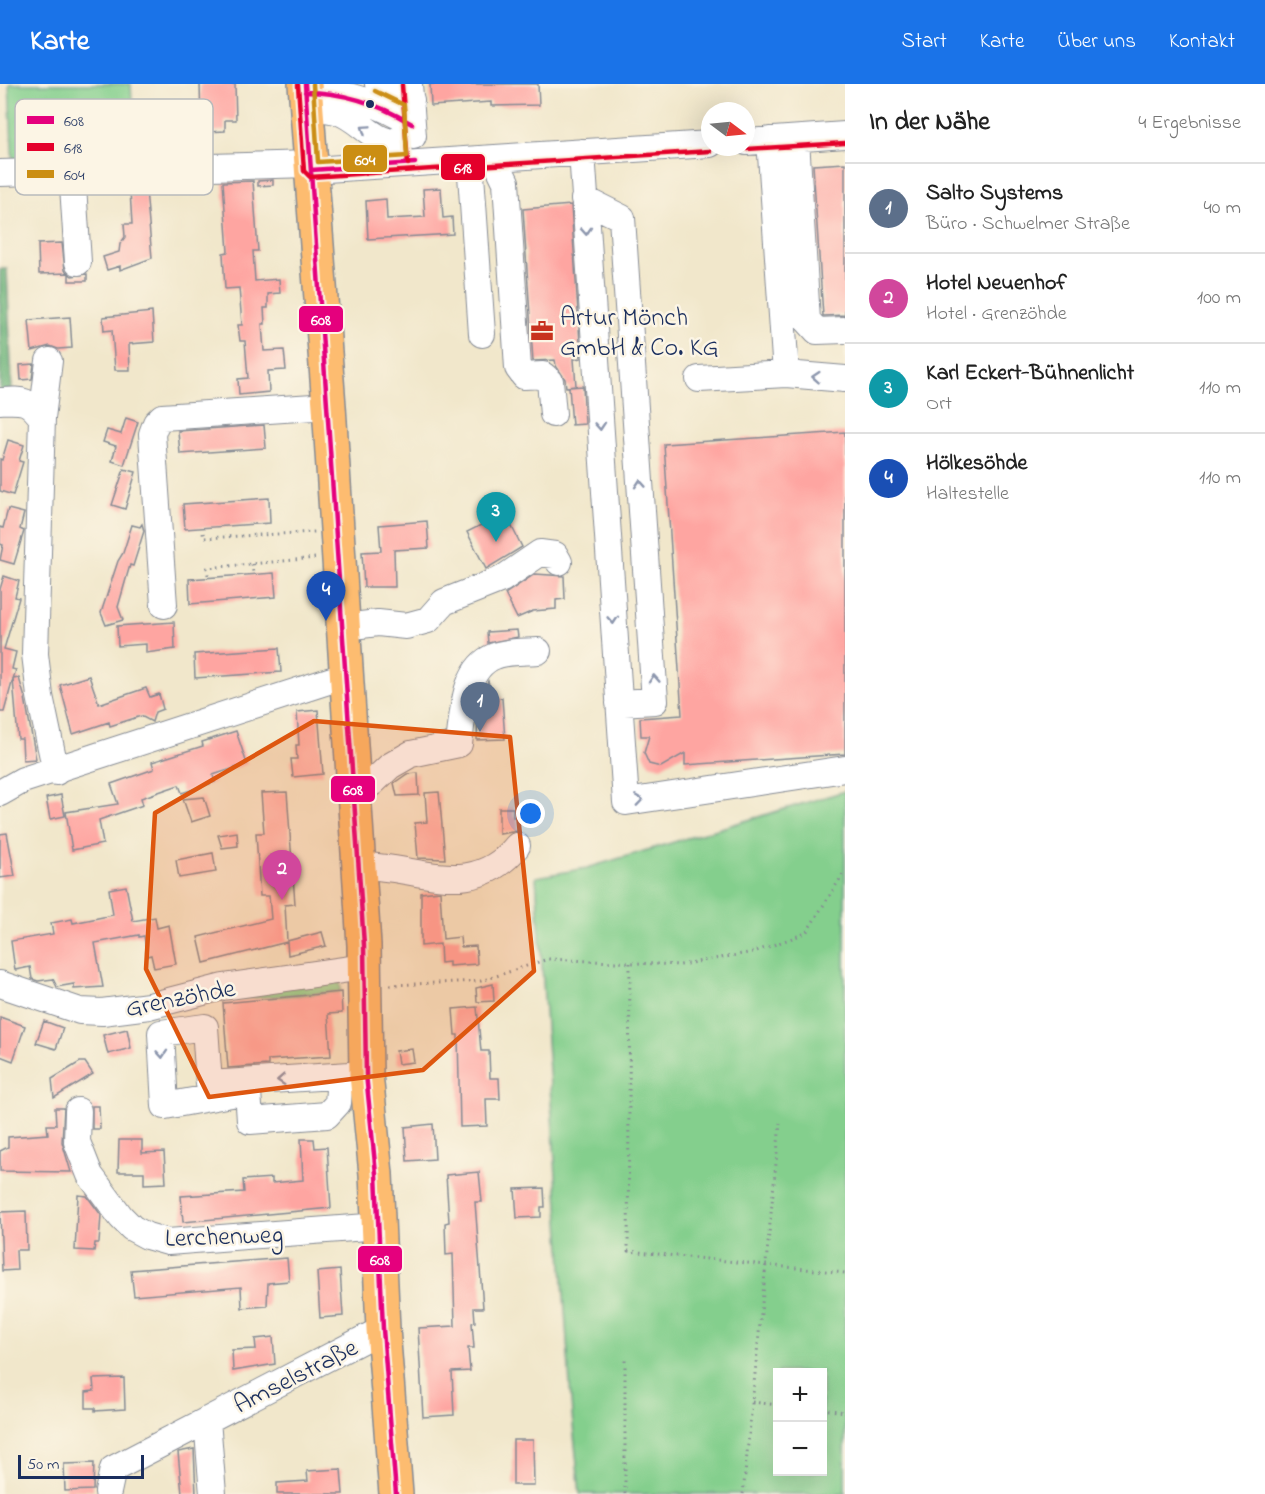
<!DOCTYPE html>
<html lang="de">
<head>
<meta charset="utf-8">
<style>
	:root { --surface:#fff; --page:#f6f6f6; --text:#222; --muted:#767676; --line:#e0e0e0; --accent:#1a73e8 }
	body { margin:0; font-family:"Indie Flower",sans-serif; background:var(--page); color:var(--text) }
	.controls { position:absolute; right:18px; bottom:18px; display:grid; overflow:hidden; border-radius:0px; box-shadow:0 6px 24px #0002 }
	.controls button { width:54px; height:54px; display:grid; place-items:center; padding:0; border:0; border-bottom:2px solid var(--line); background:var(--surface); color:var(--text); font:30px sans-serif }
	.compass { position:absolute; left:701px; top:18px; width:54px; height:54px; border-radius:50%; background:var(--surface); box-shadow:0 6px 24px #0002; rotate:106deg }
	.scale { position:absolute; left:18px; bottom:15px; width:126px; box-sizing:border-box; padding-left:6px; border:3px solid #1b2f5e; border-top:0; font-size:16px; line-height:21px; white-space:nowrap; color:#1b2f5e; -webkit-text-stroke:4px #fcf5e5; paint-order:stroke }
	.you { position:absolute; left:531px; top:730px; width:21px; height:21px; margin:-15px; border:4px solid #fff; border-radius:50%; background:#1a73e8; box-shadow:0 0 0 9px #1a73e833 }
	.badge { display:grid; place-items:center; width:39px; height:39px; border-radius:50%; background:var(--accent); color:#fff; font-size:20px; font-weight:700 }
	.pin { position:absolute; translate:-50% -50px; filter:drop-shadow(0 2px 3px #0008) }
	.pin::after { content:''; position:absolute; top:32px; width:21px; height:18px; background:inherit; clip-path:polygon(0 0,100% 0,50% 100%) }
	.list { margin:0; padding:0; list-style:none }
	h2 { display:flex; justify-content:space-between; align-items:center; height:78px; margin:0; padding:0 24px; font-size:26px }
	h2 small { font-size:20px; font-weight:400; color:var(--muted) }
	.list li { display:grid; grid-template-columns:39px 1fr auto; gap:18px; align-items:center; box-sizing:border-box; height:90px; padding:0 24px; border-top:2px solid var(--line) }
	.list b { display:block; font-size:22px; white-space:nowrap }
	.list p { margin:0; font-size:20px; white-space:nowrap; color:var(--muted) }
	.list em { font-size:20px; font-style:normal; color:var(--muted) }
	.map { position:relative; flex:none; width:845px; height:1410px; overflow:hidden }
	header { display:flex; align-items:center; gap:36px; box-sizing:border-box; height:84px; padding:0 30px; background:var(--accent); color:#fff }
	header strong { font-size:28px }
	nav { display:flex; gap:33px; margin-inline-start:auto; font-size:21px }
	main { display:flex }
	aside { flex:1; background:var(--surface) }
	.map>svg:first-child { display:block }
	.green { fill:#84cf8d; stroke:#507f76; stroke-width:1.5; fill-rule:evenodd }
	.forest { fill:#6bb278; stroke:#43706b; stroke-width:1.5 }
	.building { fill:#fea5a1 }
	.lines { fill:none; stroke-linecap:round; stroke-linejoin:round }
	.minor-casing { stroke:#868b94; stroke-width:28 }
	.major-casing { stroke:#868b94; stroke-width:36 }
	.path { stroke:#868b94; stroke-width:3; stroke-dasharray:1.5 4.5; stroke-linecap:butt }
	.minor { stroke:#fff; stroke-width:26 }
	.major { stroke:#fdbc70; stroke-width:33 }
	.bus-1-casing { stroke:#fcf5e5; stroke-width:9 }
	.bus-2-casing { stroke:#fcf5e5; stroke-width:9 }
	.bus-3-casing { stroke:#fcf5e5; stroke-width:9 }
	.bus-1 { stroke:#e5007d; stroke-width:4.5 }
	.bus-2 { stroke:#e4002b; stroke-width:4.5 }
	.bus-3 { stroke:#cb8e13; stroke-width:4.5 }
	.oneway { stroke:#8d97ae }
	.marked { fill:#de5710; fill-opacity:0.2; stroke:#de5710; stroke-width:4.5; stroke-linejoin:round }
	.bus-dot { fill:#1b2f5e; stroke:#fcf5e5; stroke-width:2 }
	.labels { text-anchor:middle; stroke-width:5; stroke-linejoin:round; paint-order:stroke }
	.poi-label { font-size:26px; fill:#1b2f5e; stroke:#fcf5e5; text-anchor:start }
	.street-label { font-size:26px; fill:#1b2f5e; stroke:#fcf5e5 }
	.key { fill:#fcf5e5; stroke:#b8babc; stroke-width:1.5 }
	.key-label { font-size:16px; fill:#1b2f5e }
	.line-badge { stroke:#fcf5e5; stroke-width:2 }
	.badge-label { font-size:16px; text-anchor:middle; font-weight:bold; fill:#fff }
</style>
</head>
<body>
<header>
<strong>Karte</strong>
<nav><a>Start</a><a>Karte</a><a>Über uns</a><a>Kontakt</a></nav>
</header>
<main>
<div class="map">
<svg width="845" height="1410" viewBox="0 0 845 1410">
	<rect width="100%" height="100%" fill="#fcf5e5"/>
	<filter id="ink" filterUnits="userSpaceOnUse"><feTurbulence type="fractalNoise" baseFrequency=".0167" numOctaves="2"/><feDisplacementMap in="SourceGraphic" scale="12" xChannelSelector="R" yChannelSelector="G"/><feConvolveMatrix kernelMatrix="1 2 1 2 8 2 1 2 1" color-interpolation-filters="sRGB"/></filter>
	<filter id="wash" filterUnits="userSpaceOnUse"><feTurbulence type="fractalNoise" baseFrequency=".008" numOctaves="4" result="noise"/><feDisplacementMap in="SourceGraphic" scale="24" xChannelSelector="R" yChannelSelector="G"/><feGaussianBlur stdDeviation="1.35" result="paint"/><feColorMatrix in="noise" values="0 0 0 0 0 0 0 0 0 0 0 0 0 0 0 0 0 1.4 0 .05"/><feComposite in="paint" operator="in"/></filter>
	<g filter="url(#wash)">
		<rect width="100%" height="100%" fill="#f1e7cb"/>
		<!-- green -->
		<path class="green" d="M9,0h122l4,80 -122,3z
			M845,707v703h-265l-8,-79 -36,-538 51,-9zM822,1288v100h-44v-100z
			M340,893l1,15 -118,8 4,-7z"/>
		<!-- forest -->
		<path class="forest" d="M0,185h7l5,121 -12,1z"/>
		<g id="blocks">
			<!-- building -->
			<path class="building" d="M200,0h35l1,36h-11v11l-18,1v-12l-6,1z
				M430,0h108l1,21 -48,1v-4l-60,4z
				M845,79v152l-22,1 -10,-151z
				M273,96v5l-15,1v-5z
				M253,97l5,70h-5l2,30 24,-2 1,14 -12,1v14h-4l1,16h-3l2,27 20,-1 2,20 -18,1 1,21 -30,3 -1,-16 10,-1 -3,-37h-5l-2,-16h4l-3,-37 -14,1 -2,-36 5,-1 -5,-70z
				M441,104l2,30 9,-1 1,17 -85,5 -2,-38 20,-2 1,20 38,-2 -2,-28z
				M146,106l6,68 -32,12v-4l-13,4 -4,-13 16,-5 1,-8 5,-7 -1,-13h8l-2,-33z
				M571,121l10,153 -7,1 2,27 -10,1 -1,-8 -9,-13 -1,-6 -22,1 -10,-152z
				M62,159l3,27 7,6 15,-2v7h-18v-8l-30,1 -1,-30z
				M152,228l2,30 -25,2 1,26h-15l-3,-40 -8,1 -1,-14z
				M70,233l2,31 -14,1 -8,-3 -18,5 -3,-31z
				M34,280l-2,15 -11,1 -1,-15z
				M583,302l2,38 -13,1 -3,-38z
				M126,334l12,4 -14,43 -12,-4 4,-15 -13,-4 4,-12 14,4z
				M264,341l2,23 -86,6 -2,-23z
				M845,348v322l-160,11v-12l-24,14 -12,-3 -5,-11 5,-17h-8l-1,-18 42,-3 -18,-271z
				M8,356l16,5 -5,16 4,1 -10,33 -13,-4v-32l2,1z
				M124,385l12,3 -11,37 -13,-4z
				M269,414l1,25 -85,6 -2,-25z
				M8,425l16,4 -4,16 4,2 -10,33 -14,-4 3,-15 -3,-1v-17l3,1z
				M505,429l17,34 -36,22 -19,-37z
				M427,437l2,27 -35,2 1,37h-31l-2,-35 19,-1 -2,-26z
				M142,440l2,7 -11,35 -3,-1 -12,42 5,13 -17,5 -5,-12 17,-52 5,-8 9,-28 8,2z
				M274,489l2,24 -86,7 -1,-25z
				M535,490l29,2 1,23 -9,1v9l-23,2 -16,7 -12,-24z
				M4,492l15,5 -4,16 4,1 -15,51 12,3 -4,17 4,1 -3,9 6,-1 6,20 11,61 -13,1 -1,-21h-4l-5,-60 -9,33h-4v-123z
				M174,538l1,27 -29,4v-9l-28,2 -1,-20z
				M517,546l1,7 -30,6 -1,-11z
				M279,564l2,24 -86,6 -1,-24z
				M89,592l10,28 47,-16 4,9 9,-3 4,15 -8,3 -3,10 -11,-6 -31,10 -1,-4 -36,12 -13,-49z
				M488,597l6,18 8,-1 3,41 -28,1 1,-31z
				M318,626l5,64 -30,3 -2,-18h6l-1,-14h3l-2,-33z
				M236,647l11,33 -34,11 2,7 -33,11 -3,-8 -38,13 2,7 -44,15 4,24 -31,6 -6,-38 52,-8 -7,-20 43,-15 -2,-7 51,-16 -1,-4z
				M418,689l1,22 -22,1 -3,-13 13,-9z
				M287,708l8,112 -10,1 2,36 35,-9 4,14 -38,9 -1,-13 -83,21 -6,-26 73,-18 -2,-23h-9l-4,-63h8l-3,-40z
				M439,708l6,67 -27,-1 -3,-35 12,-1 -2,-29z
				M61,711l4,21 -15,3 -4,-21z
				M204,713l6,19 -19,6 -8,-23z
				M499,724h14v9h4l1,14 -19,3z
				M237,748l1,14 -16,2 -4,-13z
				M7,749l8,43 -15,2v-44z
				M213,769l3,19 -37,6 -3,-18z
				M126,802l7,35 22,-4 2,11 12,-3 7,39 -22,4 -3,-13 -4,1 -3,-20 -5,1v-2l-44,8 8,44 -29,2v-5l-17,3 -4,-8 -15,2 -6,-2 -2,-12 -15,3 -4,-29 42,-7 -2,-11 21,-4 1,4 40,-8 -4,-26z
				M440,807l3,48 17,-2 1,10 15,-1 1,18 -28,2v-4l-8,1 -1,-19 -19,2v-53z
				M493,900l1,17 -17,1 -1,-14z
				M341,908l1,21 -14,1 3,42 -63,4v5l-40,3 -5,-65z
				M477,923l4,44h8l1,27h9l1,21h-14l1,27 -27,1 -2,-92h-3l-2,-26z
				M0,933l25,9 -12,35 -13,-5z
				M44,937l19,7 -7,21 -20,-6z
				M127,945l4,19 -23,6 -5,-19z
				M412,965l2,13 -16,2 -2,-13z
				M80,978h5l8,12 -39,24 -2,-19z
				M92,1022h7l1,23h-8z
				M55,1024h9l-2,34 9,30 -71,-1v-20l8,-4v-10l40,-3 -1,-9h9z
				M433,1040l2,35 -28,2 -2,-34z
				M301,1055h13l1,9 12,-1 4,61 -148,14 -2,-26 63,-4 -1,-12 29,-2v5l31,-3z
				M119,1056h23v13l22,-1 2,31 -22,1v-12h-26z
				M479,1088l3,30h-7l8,106h-9l1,14 -3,1 2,25h-6l2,23 -18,1 2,43 -31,2 -5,-89 37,-2 -2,-72 -7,1 -1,-32 4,-1 -3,-47z
				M544,1104l1,19h-4v10l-24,1 -2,-29z
				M78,1111l9,1 14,19 -2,28h-4l-1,8 -19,-1z
				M26,1127l1,39h-11l1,20 -15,1 -2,-59z
				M287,1174l2,23 -21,2 -1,23 -25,2 -1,-21 -107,9 -3,-26z
				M340,1186l3,46 -23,2 -3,-46z
				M273,1253l2,27 -42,7 -1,-21 24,-1 -1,-10z
				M124,1294l1,31 -30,2v-3h-9v-16l8,-1 -1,-12z
				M513,1356h20l1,45h-21z
				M194,1365l2,45h-14l-4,-42z
				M94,1379l-1,27 -28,1 -1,-27z
				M341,1385l2,25h-66v-11l31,-2 -1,-10z"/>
		</g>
	</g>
	<g filter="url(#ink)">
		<use href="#blocks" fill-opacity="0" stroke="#868b94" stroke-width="1.5"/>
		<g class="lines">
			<!-- minor casing -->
			<g class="minor-casing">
				<path id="minor" d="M378,0l33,16
					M409,0l4,52
					M305,8c37,-2 77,12 107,32
					M306,24c11,1 23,0 33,4 25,8 52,54 73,12
					M796,55l11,181 10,11 28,-1
					M746,58l99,-7
					M582,68l44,650 219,-33
					M495,75l11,23 12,186 6,8 19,-1 7,6 3,33
					M470,76l12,174
					M311,86l399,-26
					M72,87l6,91
					M0,89l311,-9
					M584,115l38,19 33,483 -36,2
					M49,277l-7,57 -7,236 5,42 16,76
					M786,290l59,5
					M699,295l87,-5 -16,-234
					M0,317c23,-1 28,-2 42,17
					M164,521l-12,-171 4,-11 6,-6 167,-11
					M344,543l34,-4 28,3 22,-6 16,-18 58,-23 38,-26 15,2 4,7
					M354,702l18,-3 18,-17 21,-12 48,-10c4,-29 4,-76 36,-88 12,-5 30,-4 43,-5
					M0,709l23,-13 324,-105
					M359,782c58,-1 113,36 158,-20
					M0,900l80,27 22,1 47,-6 74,-19 141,-20
					M340,992l-2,27 -11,12 -77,6 -2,-30 -83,15 -4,-73 44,-6 4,57 157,-10
					M78,1027l-1,31 13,33 31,42 11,11 15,8 21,6 212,-16
					M207,1336l6,74
					M108,1408l5,-23 270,-140"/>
			</g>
			<!-- major casing -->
			<g class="major-casing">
				<path id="major" d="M305,0l24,322 35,539 2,129 10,100 7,155 13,165"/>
			</g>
			<!-- path -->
			<path class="path" d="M203,449l1,5 111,-6
				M252,480l1,8
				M208,491l-1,-7 109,-10
				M630,879l-2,288 217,22
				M390,901l91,-4 67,-22 132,6 74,-13 52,-19 39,-62
				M752,1318l26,3
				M822,1325l23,3
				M625,1410v-135
				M743,1410l37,-371"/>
			<!-- minor -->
			<use href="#minor" class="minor"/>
			<!-- major -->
			<use href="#major" class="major"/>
			<!-- bus-1 casing -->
			<g class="bus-1-casing">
				<path id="bus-1" d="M305,0l59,861 2,129 10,100 7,155 13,165
					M305,8c39,0 74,12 107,32
					M311,86l104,-7"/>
			</g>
			<!-- bus-2 casing -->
			<g class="bus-2-casing">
				<path id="bus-2" d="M298,1l6,86 6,6 400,-26
					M402,1l6,79
					M747,65l98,-6"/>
			</g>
			<!-- bus-3 casing -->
			<g class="bus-3-casing">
				<path id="bus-3" d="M313,0l5,78 89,-6 -3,-51 -29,-14"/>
			</g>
			<!-- bus-1 -->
			<use href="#bus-1" class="bus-1"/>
			<!-- bus-2 -->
			<use href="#bus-2" class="bus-2"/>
			<!-- bus-3 -->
			<use href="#bus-3" class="bus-3"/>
		</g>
		<!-- one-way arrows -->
		<defs><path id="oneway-chevron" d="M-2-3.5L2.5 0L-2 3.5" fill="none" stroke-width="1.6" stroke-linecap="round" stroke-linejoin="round" transform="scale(1.5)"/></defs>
		<g class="oneway">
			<use href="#oneway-chevron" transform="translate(365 45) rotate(-146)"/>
			<use href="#oneway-chevron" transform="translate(586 147) rotate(86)"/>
			<use href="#oneway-chevron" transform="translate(816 293) rotate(-176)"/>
			<use href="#oneway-chevron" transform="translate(600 342) rotate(86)"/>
			<use href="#oneway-chevron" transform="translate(640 400) rotate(-94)"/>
			<use href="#oneway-chevron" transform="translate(613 536) rotate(86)"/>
			<use href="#oneway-chevron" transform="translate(654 595) rotate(-94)"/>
			<use href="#oneway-chevron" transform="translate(639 716) rotate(-8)"/>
			<use href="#oneway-chevron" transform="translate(162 970) rotate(86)"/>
			<use href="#oneway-chevron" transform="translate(281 996) rotate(176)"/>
		</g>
	</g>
	<!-- marked area -->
	<path class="marked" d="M314,637l196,16 24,234 -111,99 -214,27 -63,-128 9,-156z"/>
	<!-- icons -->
	<defs>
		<g id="office-bare" transform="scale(1.8)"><path d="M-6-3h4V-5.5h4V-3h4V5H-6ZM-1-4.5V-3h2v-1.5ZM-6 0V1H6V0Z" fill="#c8321e" stroke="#fcf5e5" stroke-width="2.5" paint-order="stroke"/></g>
	</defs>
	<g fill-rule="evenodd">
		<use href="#office-bare" x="542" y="247"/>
	</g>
	<!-- markers -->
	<circle class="bus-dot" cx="370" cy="20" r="5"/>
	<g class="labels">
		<!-- poi labels -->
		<g class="poi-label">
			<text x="560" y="241">Artur Mönch<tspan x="560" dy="30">GmbH &amp; Co. KG</tspan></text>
		</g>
		<!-- street labels -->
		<g class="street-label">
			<text transform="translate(180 913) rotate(-11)" y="9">Grenzöhde</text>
			<text transform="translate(224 1151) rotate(-2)" y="9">Lerchenweg</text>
			<text transform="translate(295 1291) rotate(-27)" y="9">Amselstraße</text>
		</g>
	</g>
	<!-- legend -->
	<rect x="15" y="15" width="198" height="96" rx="9" class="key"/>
	<rect x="27" y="32" width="27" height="8" fill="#e5007d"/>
	<rect x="27" y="59" width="27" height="8" fill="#e4002b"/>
	<rect x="27" y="86" width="27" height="8" fill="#cb8e13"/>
	<g class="key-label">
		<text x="64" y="42">608</text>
		<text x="64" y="69">618</text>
		<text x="64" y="96">604</text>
	</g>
	<g class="line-badge">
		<rect x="342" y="60" width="46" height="29" rx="6" fill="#cb8e13"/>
		<rect x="440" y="69" width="46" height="28" rx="6" fill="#e4002b"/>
		<rect x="298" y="221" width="46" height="28" rx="6" fill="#e5007d"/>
		<rect x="330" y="691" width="46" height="28" rx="6" fill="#e5007d"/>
		<rect x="357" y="1161" width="46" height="28" rx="6" fill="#e5007d"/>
	</g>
	<g class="badge-label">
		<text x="365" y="81">604</text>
		<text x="463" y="89">618</text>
		<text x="321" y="241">608</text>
		<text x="353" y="711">608</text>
		<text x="380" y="1181">608</text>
	</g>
</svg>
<div class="controls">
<button>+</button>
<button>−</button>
</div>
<svg class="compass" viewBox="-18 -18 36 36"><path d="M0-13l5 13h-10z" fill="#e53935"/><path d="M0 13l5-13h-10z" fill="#767676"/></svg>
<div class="scale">50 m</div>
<div class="you"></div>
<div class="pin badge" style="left:480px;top:648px;background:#5c6f8a">1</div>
<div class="pin badge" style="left:282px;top:816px;background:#d1479c">2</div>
<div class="pin badge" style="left:496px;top:458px;background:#0f9aa8">3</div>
<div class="pin badge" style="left:326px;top:537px;background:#1a4fb4">4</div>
</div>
<aside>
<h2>In der Nähe<small>4 Ergebnisse</small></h2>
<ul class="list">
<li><span class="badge" style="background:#5c6f8a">1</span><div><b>Salto Systems</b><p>Büro · Schwelmer Straße</p></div><em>40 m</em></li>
<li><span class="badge" style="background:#d1479c">2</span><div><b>Hotel Neuenhof</b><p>Hotel · Grenzöhde</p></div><em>100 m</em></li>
<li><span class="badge" style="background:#0f9aa8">3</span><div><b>Karl Eckert-Bühnenlicht</b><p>Ort</p></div><em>110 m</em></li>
<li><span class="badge" style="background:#1a4fb4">4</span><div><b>Hölkesöhde</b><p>Haltestelle</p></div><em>110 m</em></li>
</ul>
</aside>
</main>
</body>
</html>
